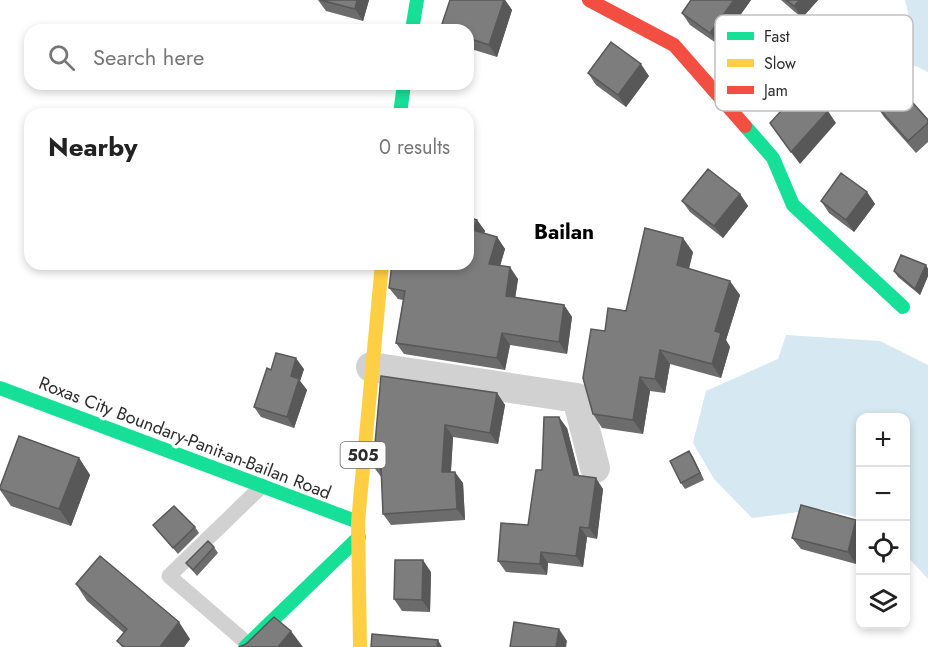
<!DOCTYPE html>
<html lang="en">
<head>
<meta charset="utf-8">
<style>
	:root { --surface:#fff; --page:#f6f6f6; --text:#222; --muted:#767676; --line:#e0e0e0 }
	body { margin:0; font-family:Jost,sans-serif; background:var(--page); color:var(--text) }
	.controls { position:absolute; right:18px; bottom:18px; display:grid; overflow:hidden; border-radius:12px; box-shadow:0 3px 9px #0003 }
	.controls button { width:54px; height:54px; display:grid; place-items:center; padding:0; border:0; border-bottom:2px solid var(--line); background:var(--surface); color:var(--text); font:30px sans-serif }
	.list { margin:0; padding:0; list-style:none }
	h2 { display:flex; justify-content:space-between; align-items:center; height:78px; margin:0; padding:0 24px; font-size:26px }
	h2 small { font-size:20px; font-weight:400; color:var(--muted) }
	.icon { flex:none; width:33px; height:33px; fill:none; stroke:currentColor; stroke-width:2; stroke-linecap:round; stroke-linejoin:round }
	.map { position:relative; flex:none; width:928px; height:647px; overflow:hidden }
	.search { position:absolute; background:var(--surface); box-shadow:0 3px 9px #0003; left:24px; top:24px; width:450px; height:66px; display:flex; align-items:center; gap:15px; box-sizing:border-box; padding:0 21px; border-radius:18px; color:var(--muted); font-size:22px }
	.panel { position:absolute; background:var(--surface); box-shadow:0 3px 9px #0003; left:24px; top:108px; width:450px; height:162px; border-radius:18px }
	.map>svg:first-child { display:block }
	.water { fill:#d6e8f1 }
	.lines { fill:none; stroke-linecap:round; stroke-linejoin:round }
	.lane { stroke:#d1d1d1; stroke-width:15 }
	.street { stroke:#d1d1d1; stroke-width:30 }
	.fast { stroke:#16e098; stroke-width:14 }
	.slow { stroke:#ffcf43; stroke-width:14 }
	.jam { stroke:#f24e42; stroke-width:14 }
	.wall { fill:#6c6c6c }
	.shaded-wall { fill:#585858 }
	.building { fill:#7d7d7d; stroke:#585858; stroke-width:1.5 }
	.labels { text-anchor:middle; stroke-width:6; stroke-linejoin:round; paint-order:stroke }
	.shield { fill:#fff; stroke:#6b6b6b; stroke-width:1.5 }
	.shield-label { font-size:16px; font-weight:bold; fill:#2c2c2c }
	.street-label { font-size:18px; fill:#2c2c2c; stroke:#fff }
	.quarter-label { font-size:21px; font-weight:bold; fill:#000; stroke:#fff }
	.key { fill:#fff; stroke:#c0c0c0; stroke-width:1.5 }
	.key-label { font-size:16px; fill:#2c2c2c }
</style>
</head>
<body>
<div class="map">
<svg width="928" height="647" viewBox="0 0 928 647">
	<rect width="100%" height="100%" fill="#fff"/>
	<!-- water -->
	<path class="water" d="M905,0h23v72l-21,-10 1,-50z
		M786,335l94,6 48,24v214l-22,-24v-137h-46v100l-39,-9 -69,9 -38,-39 -21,-36 13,-52 72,-32z"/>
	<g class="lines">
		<!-- lane -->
		<path class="lane" d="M248,644l-79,-68 93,-90"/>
		<!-- street -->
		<path class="street" d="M371,367l206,31 18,70"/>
		<!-- fast -->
		<path class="fast" d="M412,30l5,-30
			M400,114l4,-30
			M745,126l28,32 20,47 110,102
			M0,388l358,134
			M245,647l114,-110"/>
		<!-- slow -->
		<path class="slow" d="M360,647l-2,-125 24,-258"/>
		<!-- jam -->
		<path class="jam" d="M589,0l85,45 71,81"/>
	</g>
	<!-- wall -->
	<path class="wall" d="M318,0h51l-6,21 -37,-10z
		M450,0h55l7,10 -15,47 -29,-9v-18z
		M691,0h60l-32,45 -29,-20 -8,-12z
		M781,0h37l-16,18z
		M588,73l61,3 -23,31 -30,-22z
		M876,105l52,15v22l-12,11 -32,-36z
		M867,192l8,12 -21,28 -25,-19 -8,-12z
		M740,194l8,12 -25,32 -33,-26 -8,-11z
		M477,220l8,11 -1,2 13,4 8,12 -5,17 18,13 -3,18 49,8 8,12 -5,37 -57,-9 -5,25 -101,-16 -8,-11 7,-43 -5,-1 -9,-11 79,-24z
		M693,252l-4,17 51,26 -14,45 4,7 -9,31 -51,-14 -5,29 -15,-2 -7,43 -41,-6 -9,-14 12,-83z
		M926,265l2,4v7l-8,19 -22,-18 -4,-6z
		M304,369l-4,12 7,9 -13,38 -33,-11 -7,-10 17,-37z
		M497,393l8,12 -7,39 -45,-7 -2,35 12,11 2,37 -74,5 -8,-11 -1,-36 -9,-12z
		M567,428l12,48 24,13 -6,50 -10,-2 -4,30 -35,-4 -1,12 -41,-3 -8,-11 30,-36 14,-55z
		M689,451l4,6 11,23 -19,9 -4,-6z
		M79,458l11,17 -19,51 -60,-20 -11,-16v-3z
		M856,520l5,6v21l-5,17 -55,-15 -9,-11z
		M153,525l42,2 4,6 -21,21z
		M214,547l4,6 -21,23 -11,-13z
		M431,572l-1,40 -28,-1 -8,-12z
		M76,584l114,55 -6,8h-62l-5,-6 7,-8 -37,-32z"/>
	<!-- shaded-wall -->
	<path class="shaded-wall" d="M357,0h12l-6,21 -8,-12z
		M504,0h1l7,10 -15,47 -8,-12z
		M734,0h17l-32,45 -9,-12z
		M800,0h18l-16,18 -8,-12z
		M641,64l8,12 -23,31 -8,-12z
		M828,111l8,12 -36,41 -9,-12z
		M867,192l8,12 -21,28 -8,-12z
		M740,194l8,12 -25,32 -9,-12z
		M477,220l8,11 -4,11 -8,-12z
		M497,237l8,12 -8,27 -8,-12z
		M683,238l10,14 -7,27 -9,-14z
		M926,265l2,4v7l-8,19 -5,-6z
		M510,267l8,12 -4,28 -8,-11z
		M730,281l10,14 -14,45 4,7 -9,31 -9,-14 3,-33z
		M564,305l8,12 -5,37 -8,-12z
		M502,333l8,12 -5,25 -8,-12z
		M660,350l10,14 -5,29 -10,-14z
		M296,358l8,11 -4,12 7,9 -13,38 -7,-11 4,-41z
		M640,377l10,14 -7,43 -10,-14z
		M497,393l8,12 -7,39 -8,-11z
		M559,417l8,11 15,58 -8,-11z
		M445,425l8,12 -3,47 -8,-12z
		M689,451l4,6 11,23 -4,-7z
		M79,458l11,17 -19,51 -12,-17z
		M455,472l8,11 2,37 -8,-11z
		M596,478l7,11 -6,50 -8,-11z
		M856,520l5,6v21l-5,17 -8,-12z
		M580,527l7,10 -4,30 -7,-11z
		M541,552l7,11 -1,12 -7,-11z
		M423,560l8,12 -1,40 -8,-12z
		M179,622l11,17 -6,8h-24z
		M559,629l8,12 -1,6h-10z
		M291,631l12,16h-25z
		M438,640l4,7h-5z"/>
	<!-- building -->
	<path class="building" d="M320,0h37l-2,9z
		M450,0h54l-15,45 -21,-7v-8h-28z
		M691,0h43l-24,33 -28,-20z
		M786,0h14l-6,6z
		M611,42l30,22 -23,31 -30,-22z
		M898,86l30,34v3l-20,18 -32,-36z
		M802,88l26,23 -37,41 -21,-29z
		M708,169l32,25 -26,32 -32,-25z
		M841,173l26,19 -21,28 -25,-19z
		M468,217l9,3 -4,10 24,7 -8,27 21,3 -4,29 58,9 -5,37 -57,-9 -5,25 -101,-15 9,-52 -16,-3 3,-24h76z
		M645,228l38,10 -6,27 53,16 -15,50 6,2 -9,31 -52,-14 -5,29 -15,-2 -7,43 -40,-6 -10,-36 8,-49 14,2 3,-23 18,3z
		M901,255l25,10 -11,24 -21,-18z
		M276,353l20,5 -5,18 8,3 -12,38 -33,-10 13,-39 4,2z
		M381,376l116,17 -7,40 -45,-8 -3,47h13l2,37 -74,5 -2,-47 -8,-1z
		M544,417h15l15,58 22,3 -7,50 -9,-1 -4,29 -35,-4 -1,12 -42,-3 3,-38 27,2 8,-55h6z
		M19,436l60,22 -20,51 -59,-20v-2z
		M689,451l11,22 -19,10 -11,-22z
		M801,505l55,15 -8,32 -56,-14z
		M174,506l21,21 -22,21 -20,-23z
		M208,541l6,6 -21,23 -7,-7z
		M100,556l79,66 -19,25h-36l-7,-6 10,-12 -51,-45z
		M395,560h28l-1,40 -28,-1z
		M274,617l17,14 -13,16h-39l7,-3z
		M514,622l45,7 -3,18h-46z
		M372,634l66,6 -1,7h-66z"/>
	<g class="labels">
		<!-- shield labels -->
		<rect class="shield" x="340.5" y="442" width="45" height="26" rx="4.5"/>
		<g class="shield-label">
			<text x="363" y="461">505</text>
		</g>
		<!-- street labels -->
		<g class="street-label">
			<text transform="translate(185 438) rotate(21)" y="6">Roxas City Boundary-Panit-an-Bailan Road</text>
		</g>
		<!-- quarter labels -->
		<g class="quarter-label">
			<text x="564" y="239">Bailan</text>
		</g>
	</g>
	<!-- legend -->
	<rect x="715" y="15" width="198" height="96" rx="9" class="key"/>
	<rect x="727" y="32" width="27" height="8" fill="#16e098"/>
	<rect x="727" y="59" width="27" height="8" fill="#ffcf43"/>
	<rect x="727" y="86" width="27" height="8" fill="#f24e42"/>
	<g class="key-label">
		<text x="764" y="42">Fast</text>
		<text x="764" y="69">Slow</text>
		<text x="764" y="96">Jam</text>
	</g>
</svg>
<div class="controls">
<button>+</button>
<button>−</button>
<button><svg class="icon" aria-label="locate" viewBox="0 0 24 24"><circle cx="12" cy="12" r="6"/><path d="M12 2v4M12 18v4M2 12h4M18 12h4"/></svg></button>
<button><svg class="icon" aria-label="layers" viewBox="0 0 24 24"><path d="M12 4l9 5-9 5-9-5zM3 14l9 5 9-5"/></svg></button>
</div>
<div class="search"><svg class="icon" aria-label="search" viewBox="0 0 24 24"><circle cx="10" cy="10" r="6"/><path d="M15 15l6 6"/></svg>Search here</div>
<section class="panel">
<h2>Nearby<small>0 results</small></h2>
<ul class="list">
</ul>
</section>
</div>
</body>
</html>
